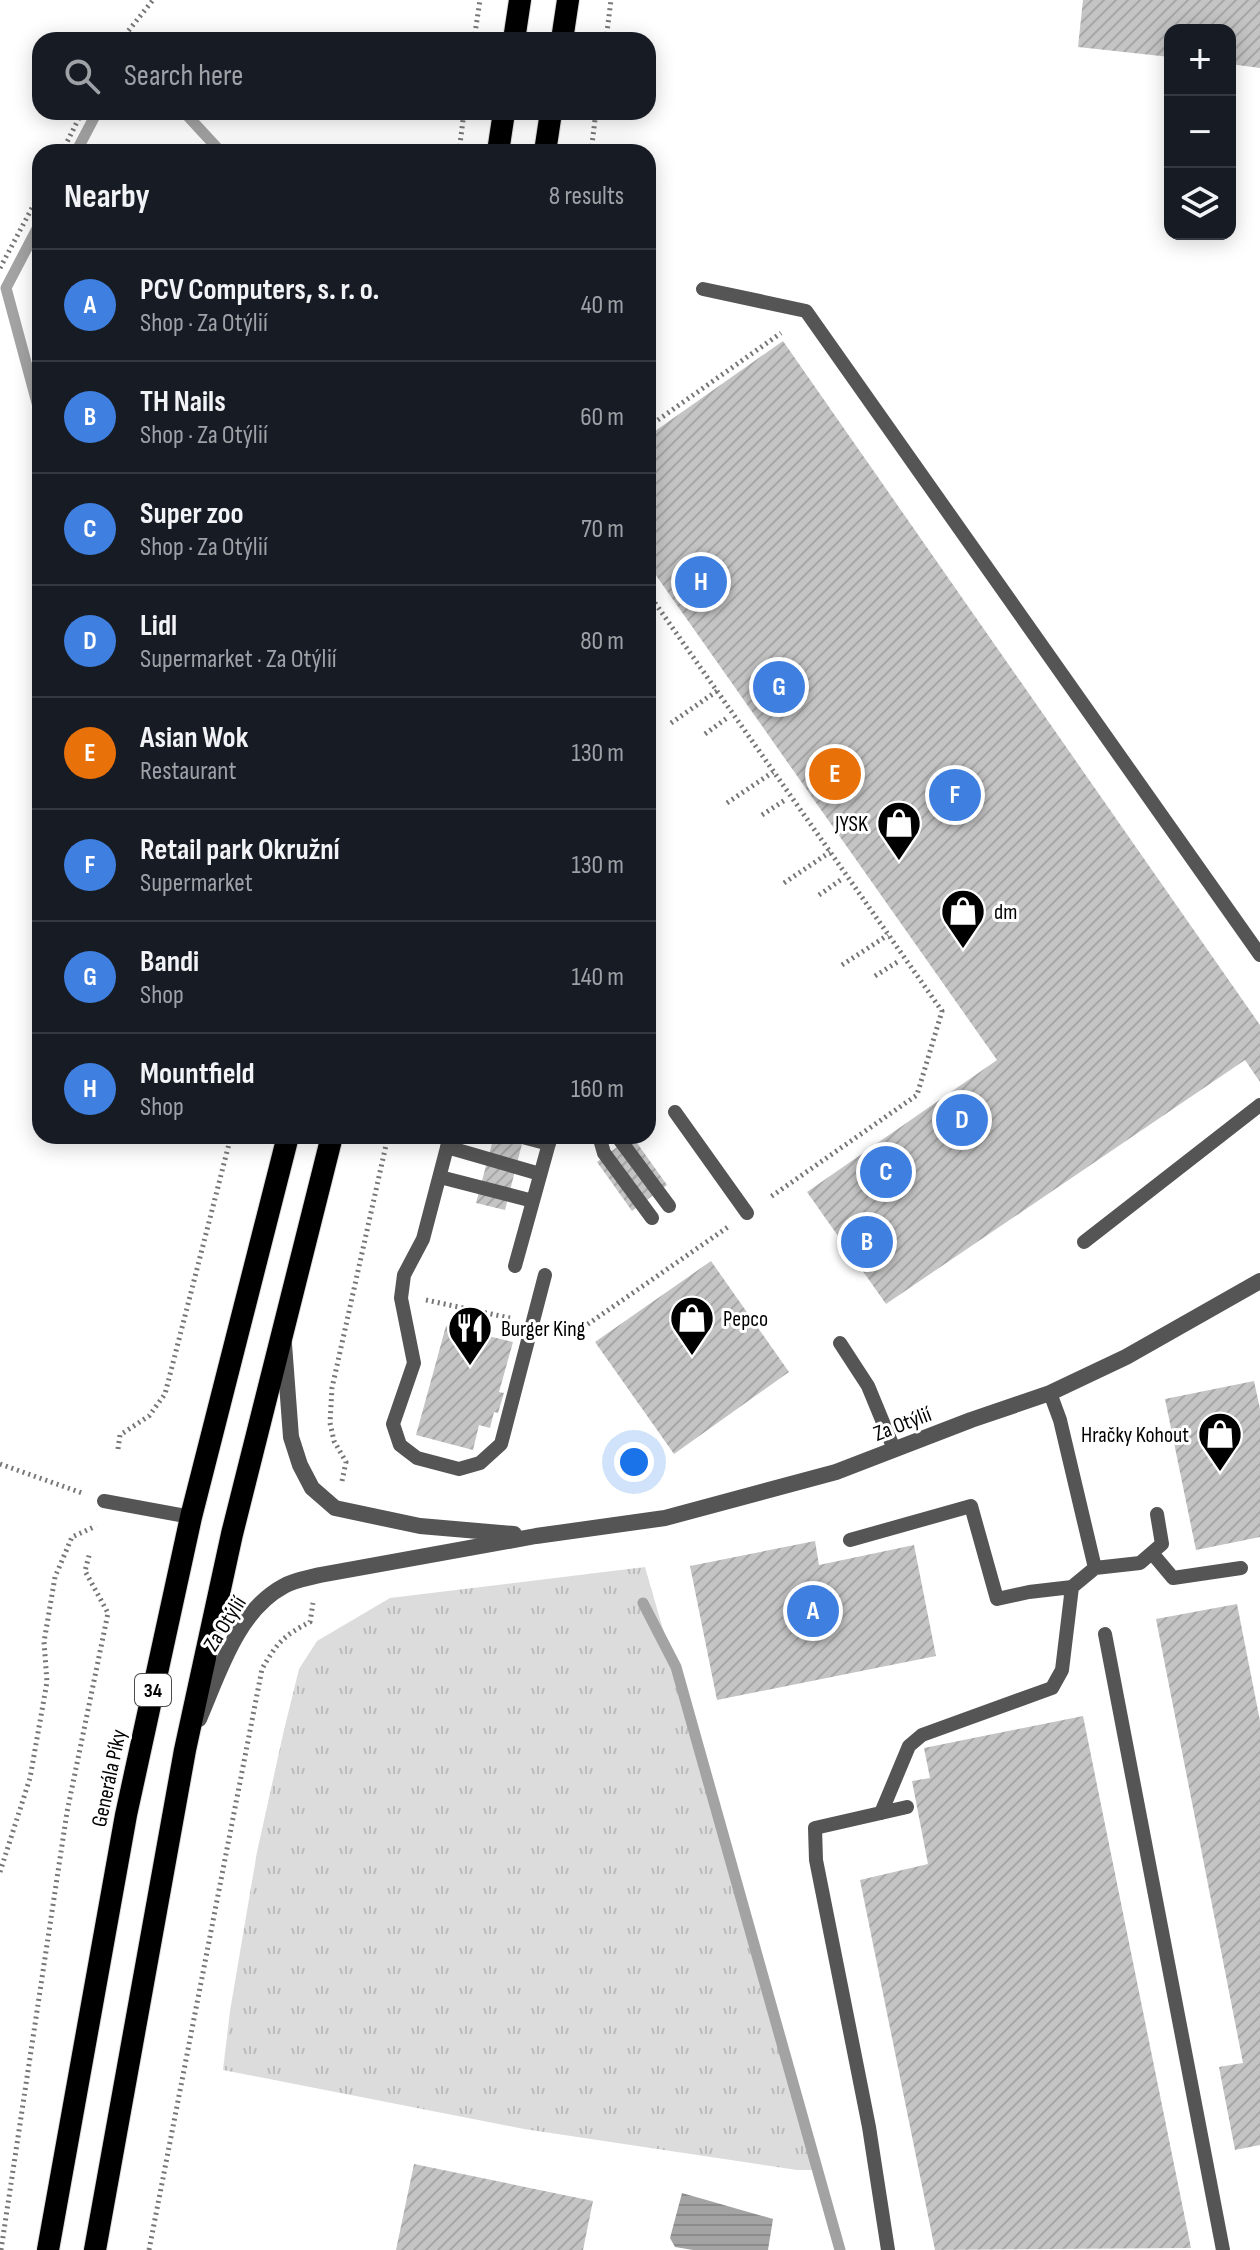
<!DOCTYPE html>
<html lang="en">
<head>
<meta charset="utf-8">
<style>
	:root { --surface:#171b24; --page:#242831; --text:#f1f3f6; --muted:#9ea1a6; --line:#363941; --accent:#2563eb }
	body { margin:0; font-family:"Sofia Sans Condensed",sans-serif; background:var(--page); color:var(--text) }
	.controls { position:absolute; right:24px; top:24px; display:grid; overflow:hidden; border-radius:16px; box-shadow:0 4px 20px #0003 }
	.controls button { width:72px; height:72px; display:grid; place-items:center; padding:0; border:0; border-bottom:2px solid var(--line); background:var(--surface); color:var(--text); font:40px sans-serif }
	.you { position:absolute; left:634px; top:1462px; width:28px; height:28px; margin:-20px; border:6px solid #fff; border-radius:50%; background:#1a73e8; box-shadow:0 0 0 12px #1a73e833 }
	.badge { display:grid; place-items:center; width:52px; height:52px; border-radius:50%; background:var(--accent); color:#fff; font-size:26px; font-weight:700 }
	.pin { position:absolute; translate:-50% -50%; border:4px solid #fff; box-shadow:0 2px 8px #0006 }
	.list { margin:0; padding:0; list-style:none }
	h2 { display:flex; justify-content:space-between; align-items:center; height:104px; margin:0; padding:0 32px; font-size:34px }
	h2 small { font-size:26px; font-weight:400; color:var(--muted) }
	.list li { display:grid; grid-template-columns:52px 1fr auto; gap:24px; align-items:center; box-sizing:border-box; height:112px; padding:0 32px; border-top:2px solid var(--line) }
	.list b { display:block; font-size:30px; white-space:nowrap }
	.list p { margin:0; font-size:26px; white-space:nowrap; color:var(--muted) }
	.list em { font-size:26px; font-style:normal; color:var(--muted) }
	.icon { flex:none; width:44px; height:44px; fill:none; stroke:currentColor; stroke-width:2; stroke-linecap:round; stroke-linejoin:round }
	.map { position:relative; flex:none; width:1260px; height:2250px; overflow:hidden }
	.search { position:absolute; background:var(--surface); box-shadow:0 4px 20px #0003; left:32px; top:32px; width:624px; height:88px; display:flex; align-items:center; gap:20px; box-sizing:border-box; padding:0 28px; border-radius:24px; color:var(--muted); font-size:30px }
	.panel { position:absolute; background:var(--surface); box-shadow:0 4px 20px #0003; left:32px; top:144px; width:624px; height:1000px; border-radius:24px }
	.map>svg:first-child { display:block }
	.grass { fill:url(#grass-tufts) }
	.water { fill:url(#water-rules) }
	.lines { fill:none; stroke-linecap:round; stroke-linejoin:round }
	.stream { stroke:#a3a3a3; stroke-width:11 }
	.building { fill:url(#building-hatch) }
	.trunk-casing { stroke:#dbdbdb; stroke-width:24 }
	.path { stroke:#777; stroke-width:5; stroke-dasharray:2 4; stroke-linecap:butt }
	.service { stroke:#555; stroke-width:14 }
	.minor { stroke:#555; stroke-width:16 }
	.trunk { stroke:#000; stroke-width:22 }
	.labels { text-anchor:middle; stroke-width:6; stroke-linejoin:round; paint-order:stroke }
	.shield { fill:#fff; stroke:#4c4c4c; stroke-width:2 }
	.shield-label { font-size:20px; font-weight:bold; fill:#000 }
	.poi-label { font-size:22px; fill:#000; stroke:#fff; text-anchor:start }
	.street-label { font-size:22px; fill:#000; stroke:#fff }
</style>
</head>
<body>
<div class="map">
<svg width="1260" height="2250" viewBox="0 0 1260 2250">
	<defs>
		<pattern id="grass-tufts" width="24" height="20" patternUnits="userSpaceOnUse" patternTransform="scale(2)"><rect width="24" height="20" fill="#dcdcdc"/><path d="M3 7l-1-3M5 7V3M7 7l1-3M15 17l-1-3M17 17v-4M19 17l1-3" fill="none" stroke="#bbb"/></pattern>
		<pattern id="water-rules" width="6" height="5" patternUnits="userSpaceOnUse" patternTransform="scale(2)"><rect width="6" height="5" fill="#a3a3a3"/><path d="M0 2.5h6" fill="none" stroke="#8b8b8b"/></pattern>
		<pattern id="building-hatch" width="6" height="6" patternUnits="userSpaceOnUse" patternTransform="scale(2)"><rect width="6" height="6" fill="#c4c4c4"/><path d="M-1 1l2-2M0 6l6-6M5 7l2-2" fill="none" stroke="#a7a7a7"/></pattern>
	</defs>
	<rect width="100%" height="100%" fill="#fff"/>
	<!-- grass -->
	<path class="grass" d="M645,1567l113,392 57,211h-18l-273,-41 -301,-59 7,-59 27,-159 27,-122 15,-61 18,-28 73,-43z"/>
	<!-- water -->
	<path class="water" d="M682,2193l91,26 -5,31h-75l-18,-3 -5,-9z"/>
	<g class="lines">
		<!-- stream -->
		<path class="stream" d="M184,112l37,40
			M76,152l21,-40
			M40,223l-34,65 34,126
			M643,1603l33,64 164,583"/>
	</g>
	<!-- building -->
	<path class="building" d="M1083,0h177v68l-30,-4v-34h-60v27l-92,-10z
		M783,341l477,684v57l-15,-22 -359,244 -79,-112 190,-132 -349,-496v-128z
		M494,1136h30l-19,74 -29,-7z
		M632,1136l35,49 -35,26 -35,-49z
		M711,1261l78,111 -115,82 -79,-112z
		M446,1326l67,16 -14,50 5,1 -6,20 -4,-1 -4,16 -11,-3 -6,25 -57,-15z
		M1254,1381l6,28v128l-64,13 -31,-151z
		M815,1541l4,24 95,-20 22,111 -219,44 -27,-134z
		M1237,1604l23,117v424l-25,5 -16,-83 24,-4 -87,-444z
		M1083,1716l108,532 -256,2 -75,-370 68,-16 -16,-83 18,-3 -6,-30z
		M414,2164l179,37 -10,49h-187z"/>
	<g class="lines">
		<!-- trunk casing -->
		<g class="trunk-casing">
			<path id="trunk" d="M514,40l6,-40
				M562,40l6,-40
				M498,152l6,-40
				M545,152l6,-40
				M48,2250l78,-435 65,-298 97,-381
				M95,2250l90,-500 47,-216 100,-398"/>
		</g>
		<!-- path -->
		<path class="path" d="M121,40l32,-40
			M474,40l6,-40
			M606,40l5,-40
			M62,152l20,-40
			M459,152l5,-40
			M591,152l5,-40
			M0,268l40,-75
			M648,427l133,-94
			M648,593l294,418 -25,84 -148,103
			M671,723l46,-32
			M705,734l22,-16
			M727,803l46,-31
			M762,815l23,-15
			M784,883l46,-31
			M819,895l23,-16
			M842,965l46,-30
			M875,976l24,-15
			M426,1300l84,18
			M555,1328l20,5 153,-106
			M118,1449l2,-14 29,-19 16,-22 66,-258
			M0,1464l82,29
			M342,1481l4,-19 -12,-21 -4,-18 2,-35 56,-252
			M0,1872l30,-94 17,-96 -3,-40 11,-65 17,-40 24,-11
			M1,2250l66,-438 41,-199 -23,-42 5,-19
			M149,2250l113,-581c14,-25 22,-34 48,-47l3,-19"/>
		<!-- service -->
		<path class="service" d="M703,289l103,22 454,644
			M675,1112l72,101
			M450,1136l-27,103 -19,36 -3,23 13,65 -21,61 7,21 17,13 42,11 21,-6 21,-19 44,-169
			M519,1136l30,8
			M599,1136l5,17 48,65
			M617,1136l52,70
			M447,1147l93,27
			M440,1177l93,24
			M1084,1242l176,-137
			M515,1266l36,-130
			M840,1343l28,43 26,63
			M1050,1393l10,27 35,148 45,-5 22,-19 -5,-30
			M104,1501l87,16
			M850,1540l121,-34 26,93 32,-7 43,-5 23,-19
			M1152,1553l21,25 68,-10
			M1105,1634l118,616
			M881,1813l28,-67 13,-11 130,-47 10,-18 10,-83
			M888,2250l-19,-123 -53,-267 -1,-32 92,-21"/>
		<!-- minor -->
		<path class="minor" d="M284,1344l7,93 9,28 12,23 23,20 85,18 94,8
			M199,1719c20,-46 38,-108 85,-133 10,-6 24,-8 36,-11l216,-39 129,-18 171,-46 135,-52 79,-27 76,-36 134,-76"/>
		<!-- trunk -->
		<use href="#trunk" class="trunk"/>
	</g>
	<!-- icons -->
	<defs>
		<g id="shop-pin" transform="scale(2.3)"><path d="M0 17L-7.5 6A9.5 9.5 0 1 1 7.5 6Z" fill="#000" stroke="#fff"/><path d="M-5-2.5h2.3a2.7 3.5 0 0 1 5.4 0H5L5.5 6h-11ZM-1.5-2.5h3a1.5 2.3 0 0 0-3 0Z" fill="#fff"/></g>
		<g id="restaurant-pin" transform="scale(2.3)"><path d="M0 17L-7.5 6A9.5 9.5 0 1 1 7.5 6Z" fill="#000" stroke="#fff"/><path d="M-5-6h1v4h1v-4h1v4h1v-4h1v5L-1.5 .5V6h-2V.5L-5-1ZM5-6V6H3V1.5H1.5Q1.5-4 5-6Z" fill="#fff"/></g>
	</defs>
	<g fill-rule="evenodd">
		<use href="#shop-pin" x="899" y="823"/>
		<use href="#shop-pin" x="963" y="911"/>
		<use href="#shop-pin" x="692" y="1318"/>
		<use href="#restaurant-pin" x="470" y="1328"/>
		<use href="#shop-pin" x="1220" y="1434"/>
	</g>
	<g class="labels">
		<!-- shield labels -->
		<rect class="shield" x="135" y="1674" width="36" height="32" rx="6"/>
		<g class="shield-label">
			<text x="153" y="1697">34</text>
		</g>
		<!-- poi labels -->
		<g class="poi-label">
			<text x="868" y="831" text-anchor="end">JYSK</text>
			<text x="994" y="919">dm</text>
			<text x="723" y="1326">Pepco</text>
			<text x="501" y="1336">Burger King</text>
			<text x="1189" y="1442" text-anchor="end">Hračky Kohout</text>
		</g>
		<!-- street labels -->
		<g class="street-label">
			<text transform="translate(902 1423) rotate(-21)" y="8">Za Otýlií</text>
			<text transform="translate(224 1623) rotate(-58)" y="8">Za Otýlií</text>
			<text transform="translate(108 1778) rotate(-78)" y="8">Generála Píky</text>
		</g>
	</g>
</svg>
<div class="controls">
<button>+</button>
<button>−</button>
<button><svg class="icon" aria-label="layers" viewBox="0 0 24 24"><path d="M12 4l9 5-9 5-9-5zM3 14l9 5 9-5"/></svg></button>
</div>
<div class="you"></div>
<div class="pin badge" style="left:813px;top:1611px;background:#3f7fe0">A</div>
<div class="pin badge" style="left:867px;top:1242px;background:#3f7fe0">B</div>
<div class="pin badge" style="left:886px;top:1172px;background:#3f7fe0">C</div>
<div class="pin badge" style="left:962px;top:1120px;background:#3f7fe0">D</div>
<div class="pin badge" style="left:835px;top:774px;background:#e8710a">E</div>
<div class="pin badge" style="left:955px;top:795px;background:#3f7fe0">F</div>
<div class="pin badge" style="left:779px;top:687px;background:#3f7fe0">G</div>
<div class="pin badge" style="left:701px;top:582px;background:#3f7fe0">H</div>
<div class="search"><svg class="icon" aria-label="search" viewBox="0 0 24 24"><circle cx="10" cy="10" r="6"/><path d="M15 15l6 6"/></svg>Search here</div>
<section class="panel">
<h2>Nearby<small>8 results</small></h2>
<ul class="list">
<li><span class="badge" style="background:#3f7fe0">A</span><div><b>PCV Computers, s. r. o.</b><p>Shop · Za Otýlií</p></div><em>40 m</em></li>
<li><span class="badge" style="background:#3f7fe0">B</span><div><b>TH Nails</b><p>Shop · Za Otýlií</p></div><em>60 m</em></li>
<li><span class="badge" style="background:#3f7fe0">C</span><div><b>Super zoo</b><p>Shop · Za Otýlií</p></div><em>70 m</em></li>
<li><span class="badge" style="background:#3f7fe0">D</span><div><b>Lidl</b><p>Supermarket · Za Otýlií</p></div><em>80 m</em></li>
<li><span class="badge" style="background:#e8710a">E</span><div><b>Asian Wok</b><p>Restaurant</p></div><em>130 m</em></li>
<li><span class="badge" style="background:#3f7fe0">F</span><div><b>Retail park Okružní</b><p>Supermarket</p></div><em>130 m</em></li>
<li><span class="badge" style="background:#3f7fe0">G</span><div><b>Bandi</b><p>Shop</p></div><em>140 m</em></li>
<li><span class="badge" style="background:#3f7fe0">H</span><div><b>Mountfield</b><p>Shop</p></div><em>160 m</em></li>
</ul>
</section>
</div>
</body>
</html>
